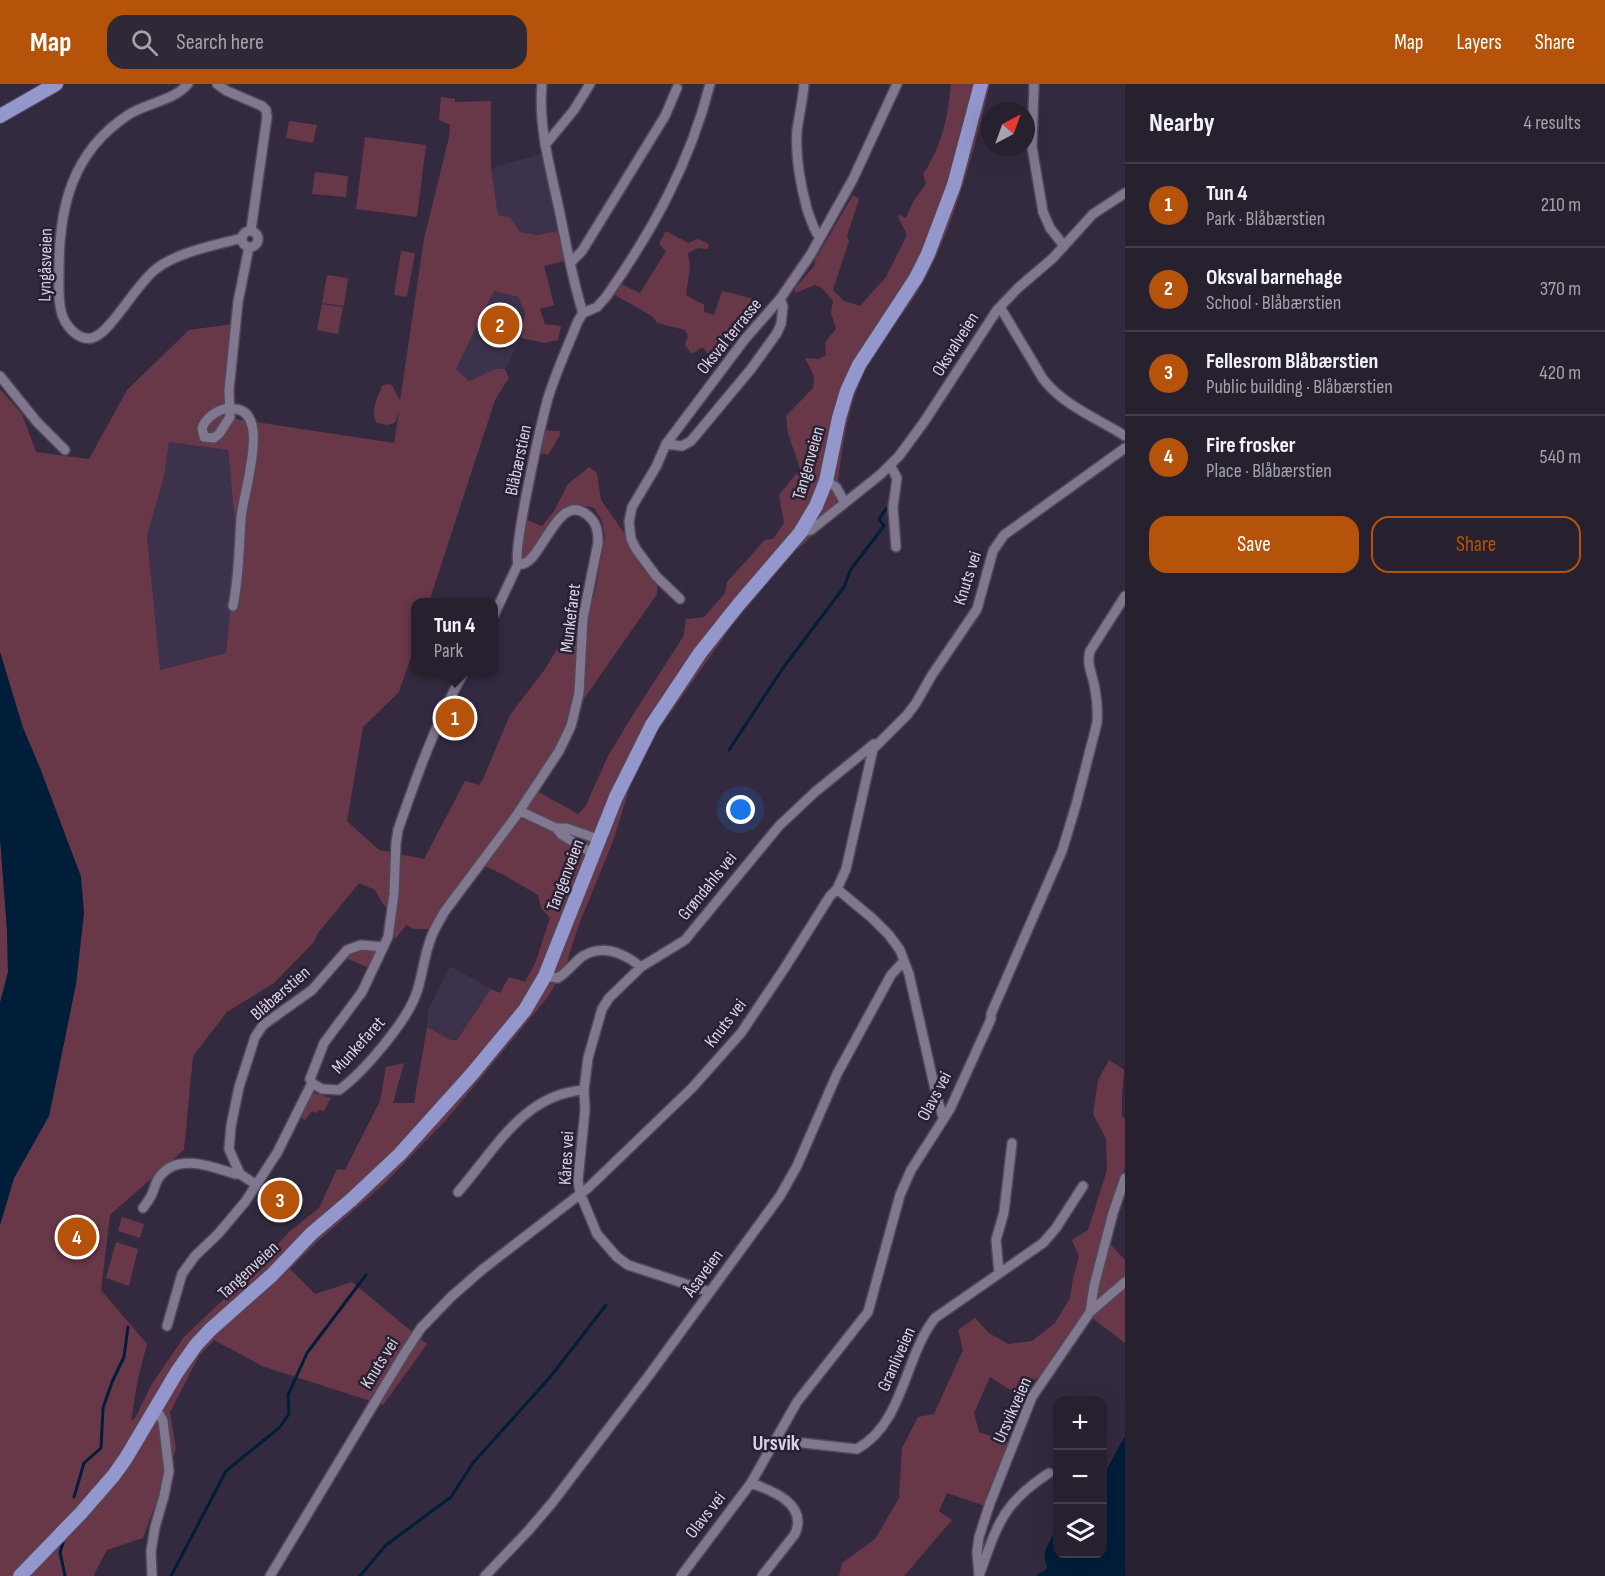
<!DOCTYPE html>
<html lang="en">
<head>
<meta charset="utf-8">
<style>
	:root { --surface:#26202f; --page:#2e2837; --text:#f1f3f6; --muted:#a4a3aa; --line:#423e4b; --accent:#b45309 }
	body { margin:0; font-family:"Sofia Sans Condensed",sans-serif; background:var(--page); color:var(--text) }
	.controls { position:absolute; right:18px; bottom:18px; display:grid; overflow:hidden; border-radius:12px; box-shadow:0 6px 24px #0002 }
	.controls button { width:54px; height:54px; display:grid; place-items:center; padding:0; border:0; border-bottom:2px solid var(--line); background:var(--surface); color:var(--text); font:30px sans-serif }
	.compass { position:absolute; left:981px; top:18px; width:54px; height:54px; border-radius:50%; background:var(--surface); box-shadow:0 6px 24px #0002; rotate:41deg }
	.you { position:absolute; left:741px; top:726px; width:21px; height:21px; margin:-15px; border:4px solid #fff; border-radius:50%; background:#1a73e8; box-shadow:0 0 0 9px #1a73e833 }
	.badge { display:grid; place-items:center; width:39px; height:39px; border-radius:50%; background:var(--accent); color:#fff; font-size:20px; font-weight:700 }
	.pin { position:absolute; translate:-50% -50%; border:3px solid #fff; box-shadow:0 2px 6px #0006 }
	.popup { position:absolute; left:411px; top:514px; width:87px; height:78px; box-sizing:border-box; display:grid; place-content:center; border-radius:12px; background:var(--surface); filter:drop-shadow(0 2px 4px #0005); font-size:20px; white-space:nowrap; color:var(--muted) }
	.popup b { font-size:22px; color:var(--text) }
	.popup::after { content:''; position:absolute; left:50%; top:100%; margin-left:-12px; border:12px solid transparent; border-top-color:var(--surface) }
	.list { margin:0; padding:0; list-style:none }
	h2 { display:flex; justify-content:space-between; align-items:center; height:78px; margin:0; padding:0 24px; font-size:26px }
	h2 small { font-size:20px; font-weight:400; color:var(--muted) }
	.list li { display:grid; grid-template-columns:39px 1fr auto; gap:18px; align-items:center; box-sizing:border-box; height:84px; padding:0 24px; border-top:2px solid var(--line) }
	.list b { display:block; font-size:22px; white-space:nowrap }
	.list p { margin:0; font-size:20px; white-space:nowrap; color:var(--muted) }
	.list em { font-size:20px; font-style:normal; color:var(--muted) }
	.actions { display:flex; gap:12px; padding:18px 24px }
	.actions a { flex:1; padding:14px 0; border:2px solid var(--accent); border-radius:18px; text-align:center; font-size:21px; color:var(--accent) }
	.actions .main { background:var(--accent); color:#fff }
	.icon { flex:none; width:33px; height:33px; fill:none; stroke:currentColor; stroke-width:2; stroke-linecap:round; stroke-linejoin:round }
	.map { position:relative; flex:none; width:1125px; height:1492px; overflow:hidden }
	header { display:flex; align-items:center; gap:36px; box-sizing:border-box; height:84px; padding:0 30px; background:var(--accent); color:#fff }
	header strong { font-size:28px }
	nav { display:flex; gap:33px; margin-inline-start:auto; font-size:21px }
	.search { width:420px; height:54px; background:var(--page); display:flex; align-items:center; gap:15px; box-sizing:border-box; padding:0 21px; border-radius:18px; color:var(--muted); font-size:22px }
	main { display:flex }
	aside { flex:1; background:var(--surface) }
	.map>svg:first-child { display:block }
	.built { fill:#3d324c }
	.green { fill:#683849; fill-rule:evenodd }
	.water { fill:#001d39 }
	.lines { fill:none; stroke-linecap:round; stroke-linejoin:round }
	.stream { stroke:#001d39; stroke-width:3 }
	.street-casing { stroke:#50485a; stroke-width:12 }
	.primary-casing { stroke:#50485a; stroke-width:16 }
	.street { stroke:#81778f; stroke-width:9 }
	.primary { stroke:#9497cc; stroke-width:14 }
	.labels { text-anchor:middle; stroke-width:5; stroke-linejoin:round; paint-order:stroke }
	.street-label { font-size:18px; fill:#d9d4e1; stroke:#292035 }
	.quarter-label { font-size:21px; font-weight:bold; fill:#d9d4e1; stroke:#292035 }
</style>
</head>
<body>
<header>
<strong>Map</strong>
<div class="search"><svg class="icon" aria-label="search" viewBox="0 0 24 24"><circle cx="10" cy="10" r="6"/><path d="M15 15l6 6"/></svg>Search here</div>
<nav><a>Map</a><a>Layers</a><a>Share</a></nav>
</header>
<main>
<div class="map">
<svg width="1125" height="1492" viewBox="0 0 1125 1492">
	<rect width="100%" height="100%" fill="#332a3f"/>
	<!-- built -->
	<path class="built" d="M542,70l15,77 -20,4 -17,-3 -10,-15 -12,-2 -7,-47z
		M494,207l24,6 7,15 -4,26 -16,31h-10l-26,12 -13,-12z
		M169,357l59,9 9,93 -11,110 -67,17 -12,-134 17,-60z
		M450,882l41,23 -34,51h-6l-24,-13 1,-16z"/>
	<!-- green -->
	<path class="green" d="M951,0h39c-15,63 -32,129 -61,187 -15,32 -40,58 -58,88 -27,48 -32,106 -36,160l-15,10 -28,25 -59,70 -74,105 -27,51 -19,61 -35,86 -13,41 -18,30 -101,122 -62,64 -67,58 -27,27 25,25 37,-12 75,62 -44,61 -121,-39 -48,-26 -15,16 -29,56 6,37 -33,89 -36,12 -13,24 1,2h-95v-351l14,-47 35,-62 27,-132 5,-107 -41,-109 -17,-40 -23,-76v-263l22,25 14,38 53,7 38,-69 62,-60 44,-6 -10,93 171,26 5,-32 -4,12 -8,2 -10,-2c-8,-11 1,-25 5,-37l4,-2 6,1 8,16 24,-162 25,-102 1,-12 -11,-5 2,-23 14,2v3l36,-1v67l7,47 12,2 10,15 17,3 20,-4 7,30 -20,5 10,39 -14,4 5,15 16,2 -3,14 -13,3 -24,-5 4,-26 -7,-15 -24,-6 -38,78 13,12 26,-12h10l4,9 -14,22 -66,202h-13v40l-17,50 -36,35 -16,94 32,29 45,9 41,-78 14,4 4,-6 27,-64 35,-46 29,-47 20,-25 11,-60 -3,-16 -8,-13c-39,-13 -48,22 -65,50l-7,1 -2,-6 7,-33 15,6 12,-15 14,-27 21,-17 8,6 4,27 26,37 15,31 15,16v10l-90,129 -6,15 -31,49 48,27 7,-7 23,-51 26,-43 49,-76 3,-18 18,-2 21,-24 2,-11 38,-42 8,-1 11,-16 -5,-28 21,-26 -12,-36 -2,-17 27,-28 1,-12 -9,-18 14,1 7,-4 -1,-13 11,-13 -5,-16 2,-12 -11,-13 -7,-3 -20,8v-5l20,-23v-5l38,-65 6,4 -12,37 2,5 -16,49 11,11 16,5 26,-29 20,-40v-4l-8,-17 1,-1 7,3 8,-18 12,-16 -3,-10c19,-27 25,-58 28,-90zM169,358l59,8 9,93 -11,110 -66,17 -13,-134 17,-60zM479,779l23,11 36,21 3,13 9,10 -14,43 -11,21 -16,-5 -9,16 -9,-4 -34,51h-6l-24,-13 -13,76h-21l11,-40 -18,4 -6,34 -35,69 -8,-1 -18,39 -29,23 -44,47 -62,59 -32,47 -17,34 -4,3 7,-43 9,-34 -46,-54 9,-75 74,-65 9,-94 34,-44 47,-29 39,-40 5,-10 41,-50 16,7 8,14 13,13 -4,19 4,2 10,-13 8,4h16z
		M289,37l28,4 -4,18 -27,-5z
		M365,53l61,8 -9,72 -61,-8z
		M315,88l33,4 -2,21 -34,-3z
		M666,147l22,12 10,-4 11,5 -1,5 -10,-1 -10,5 2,14 -4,28 18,10v7l10,3 8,-24 29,7 3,24 -16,14 -24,31 -6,-5 1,-5 -5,-9h-3l-7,5h-3l-6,-8 3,-9 -3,-6 -28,-7 -5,-7 -37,-21 6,-11 19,9 26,-42 -7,-7z
		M401,167l14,2 -8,44 -13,-2z
		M327,191l21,3 -4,28 -22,-3z
		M322,220l21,3 -5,27 -21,-4z
		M543,346l17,1v4l-12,20 -8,-2z
		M453,622l12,7 -8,15 -11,-5z
		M0,753l7,93 1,42 -8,31z
		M371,864l5,3 -5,18 -27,-12 7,-6z
		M1109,976l15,10 -2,25v22l3,1v49l-11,35 -4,42 15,16v83l-34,-26 -18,26 -32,33 -29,15 -22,-14 -16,36 5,19 31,11 -22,48 -3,15 -38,-13 -8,18 13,9 -48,56h-65l3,-13 33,-24 24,-41 3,-50 16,-31 16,-3 29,-64 -5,-20 17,-12 14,15 19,11 24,-3 23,-18 15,-25 3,-20 6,-21 -7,-17 16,-10 19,-60 -1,-31 -13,-25 5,-34z
		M312,1008l19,6 -7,13 -5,-1 -2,3 -5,-2 -7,9 -7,-4z
		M122,1133l22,7 -4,14 -22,-7z
		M116,1158l22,7 -9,37 -23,-8z"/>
	<!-- water -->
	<path class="water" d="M0,568l23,76 17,40 41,109 3,36 -8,71 -27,132 -35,62 -14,47v-222l8,-31 -1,-42 -7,-93z
		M1125,1352v140h-88v-2l9,-4 1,-4c-7,-15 4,-25 10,-39l1,27h44l1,-78z"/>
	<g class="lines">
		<!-- stream -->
		<path class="stream" d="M729,666l54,-82 61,-81 7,-18 33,-43 -5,-7 7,-10
			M74,1413l10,-34 17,-15 2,-40 9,-26 12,-25 4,-30
			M63,1459l-3,9 5,24
			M171,1492l55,-105 53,-43 10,-14 -1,-19 19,-42 59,-78
			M360,1492l26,-31 65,-48 22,-34 78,-87 55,-71"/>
		<!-- street casing -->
		<g class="street-casing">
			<path id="street" d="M188,0c-14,17 -42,19 -60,31 -56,37 -69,92 -69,155 0,13 -1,28 2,41 3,13 16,30 31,27 18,-4 44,-54 64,-69 21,-17 60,-24 86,-31
				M217,0l10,7 35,15 4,4 1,7 -16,113
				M542,0c-4,42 8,83 17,125 7,34 13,70 24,104
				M804,0c-1,16 -5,31 -7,46 -2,27 3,53 10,79 3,9 7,22 13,29
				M1034,0l-2,63 11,65 7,16 14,18
				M545,61l29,-35 16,-26
				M242 155a8 8 0 1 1 16 0a8 8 0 1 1-16 0Z
				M570,179l12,-12 83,-135 12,-28
				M1000,223l43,72c21,27 54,39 82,57
				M583,229l14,-6 9,-10c47,-67 84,-134 104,-213
				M0,292l37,46 28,28
				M666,360l16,2 9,-5 60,-72 26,-36 4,-9 2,-18 -3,-7
				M890,381l7,13 -4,29 3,40
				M826,397l10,6 9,16
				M800,449l11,-3 70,-56 18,-18 25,-34 73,-112 21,-22 35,-30 40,-44 32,-21
				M680,515l-24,-23 -20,-27 -5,-10 -2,-17 3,-15 24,-40 10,-23 79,-105 35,-40 31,-45 42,-75 44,-95
				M233,522c6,-29 6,-57 8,-87 1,-23 31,-107 -6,-110 -4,-1 -9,-1 -14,1 -8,3 -16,10 -19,18l2,9 10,1 5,-4 11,-17 -1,-27 9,-88 11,-55
				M494,531l24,-51c-6,-14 24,-144 30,-166 8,-26 20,-52 30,-77l5,-8
				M520,727l36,17h10l32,11
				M556,744l6,7 30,18
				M837,805l35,29 17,17 11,15 9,24 28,124 6,19
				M545,892l13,2c10,-6 16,-16 25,-22 21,-13 42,-2 58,11
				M312,999l10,6 17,1c24,-17 65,-66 76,-93 7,-17 8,-36 14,-53 3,-12 10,-23 16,-33l71,-95 43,-65 12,-25 8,-33 4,-75 15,-75c0,-12 -1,-21 -12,-29 -30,-23 -46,56 -68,50
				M240,1090l-11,-25 2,-23 8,-39 16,-50 8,-12 49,-35 35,-40 14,-5 22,2
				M458,1108c37,-42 65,-98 126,-102
				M143,1124c3,-4 6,-8 8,-12 4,-7 4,-15 10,-21 17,-22 52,-8 74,-1h5l15,10
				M999,1189l-3,-33 8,-28 8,-69
				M710,1208l-82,-27 -11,-8 -20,-23 -17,-41 -2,-13 7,-70 -1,-20 4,-32 14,-49 7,-11 32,-31 44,-27 94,-114 36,-34 59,-48
				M1090,1228l4,-26 19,-73 12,-35
				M167,1242l15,-52 13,-18 23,-22 27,-32 32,-49 35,-70 -2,-4 14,-36 38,-51 26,-55 6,-43 2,-51 2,-13c19,-55 38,-108 66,-158
				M776,1356l81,9c47,-26 47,-92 78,-131l108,-75 13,-15 27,-42
				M751,1399c22,8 57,21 44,51l-33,42
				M980,1489c18,-50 23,-70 69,-100
				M152,1492l-1,-25 4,-24 9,-31 5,-25 -6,-50 -7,-13
				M270,1492l134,-222 17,-26 31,-32 31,-27 105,-81 104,-100 49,-55 43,-64 46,-73 7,-7 9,-20 27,-120 34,-34 9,-12 16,-28 45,-66 16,-58 11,-16 121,-87
				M485,1492l43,-45 24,-28 98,-129 130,-178 17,-30 40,-92 54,-99 13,-14
				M681,1492l70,-93 46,-81 71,-90 32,-117 11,-25 39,-61 41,-90v-5l71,-163 14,-46 21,-82c1,-12 0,-23 -2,-34 -2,-13 -9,-25 -5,-38l35,-55
				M979,1492l-2,-24 2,-15 11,-34 42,-106 58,-85 35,-30"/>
		</g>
		<!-- primary casing -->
		<g class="primary-casing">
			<path id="primary" d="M0,32l56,-32
				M20,1492l61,-63 33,-38 12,-17 51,-86 19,-27 14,-15 62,-55 39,-41 40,-34 49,-46 72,-80 53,-64 20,-34 71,-179 36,-72 48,-72 39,-49 61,-71 16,-27 10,-25 13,-63 8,-27 12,-26 57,-87 12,-24 26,-69 27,-101"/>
		</g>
		<!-- street -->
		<use href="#street" class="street"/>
		<!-- primary -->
		<use href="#primary" class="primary"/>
	</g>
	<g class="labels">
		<!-- street labels -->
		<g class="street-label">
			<text transform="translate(45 181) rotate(-89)" y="6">Lyngåsveien</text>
			<text transform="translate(729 252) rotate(-51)" y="6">Oksval terrasse</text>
			<text transform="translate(955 260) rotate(-58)" y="6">Oksvalveien</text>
			<text transform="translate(518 376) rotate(-78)" y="6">Blåbærstien</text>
			<text transform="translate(808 379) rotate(-74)" y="6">Tangenveien</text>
			<text transform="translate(967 494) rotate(-72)" y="6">Knuts vei</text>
			<text transform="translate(570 534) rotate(-83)" y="6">Munkefaret</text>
			<text transform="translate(565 791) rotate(-69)" y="6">Tangenveien</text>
			<text transform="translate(707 802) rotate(-51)" y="6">Grøndahls vei</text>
			<text transform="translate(280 909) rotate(-41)" y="6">Blåbærstien</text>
			<text transform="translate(725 939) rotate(-52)" y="6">Knuts vei</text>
			<text transform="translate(358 961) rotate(-48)" y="6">Munkefaret</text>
			<text transform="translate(934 1012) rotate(-62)" y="6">Olavs vei</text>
			<text transform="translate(566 1074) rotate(-87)" y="6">Kåres vei</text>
			<text transform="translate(248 1186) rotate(-43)" y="6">Tangenveien</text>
			<text transform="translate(703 1189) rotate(-54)" y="6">Åsaveien</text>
			<text transform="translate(896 1275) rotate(-66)" y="6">Granliveien</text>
			<text transform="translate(379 1279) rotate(-58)" y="6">Knuts vei</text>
			<text transform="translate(1012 1326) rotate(-66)" y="6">Ursvikveien</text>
			<text transform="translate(705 1431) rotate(-52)" y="6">Olavs vei</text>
		</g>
		<!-- quarter labels -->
		<g class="quarter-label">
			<text x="776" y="1366">Ursvik</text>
		</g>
	</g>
</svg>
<div class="controls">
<button>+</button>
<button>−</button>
<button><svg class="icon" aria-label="layers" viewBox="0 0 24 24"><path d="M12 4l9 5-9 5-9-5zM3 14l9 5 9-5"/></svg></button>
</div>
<svg class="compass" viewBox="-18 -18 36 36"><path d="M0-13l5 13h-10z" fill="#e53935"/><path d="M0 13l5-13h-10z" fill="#a4a3aa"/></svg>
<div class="you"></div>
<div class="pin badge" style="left:455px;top:634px">1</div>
<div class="popup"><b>Tun 4</b>Park</div>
<div class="pin badge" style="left:500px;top:241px">2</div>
<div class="pin badge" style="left:280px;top:1116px">3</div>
<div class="pin badge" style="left:77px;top:1153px">4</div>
</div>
<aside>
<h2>Nearby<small>4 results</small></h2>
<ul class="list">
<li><span class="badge">1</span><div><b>Tun 4</b><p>Park · Blåbærstien</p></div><em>210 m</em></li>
<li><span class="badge">2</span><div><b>Oksval barnehage</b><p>School · Blåbærstien</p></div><em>370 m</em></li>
<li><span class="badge">3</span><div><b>Fellesrom Blåbærstien</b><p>Public building · Blåbærstien</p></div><em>420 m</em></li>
<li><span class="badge">4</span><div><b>Fire frosker</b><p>Place · Blåbærstien</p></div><em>540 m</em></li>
</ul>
<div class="actions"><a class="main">Save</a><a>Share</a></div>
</aside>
</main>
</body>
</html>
